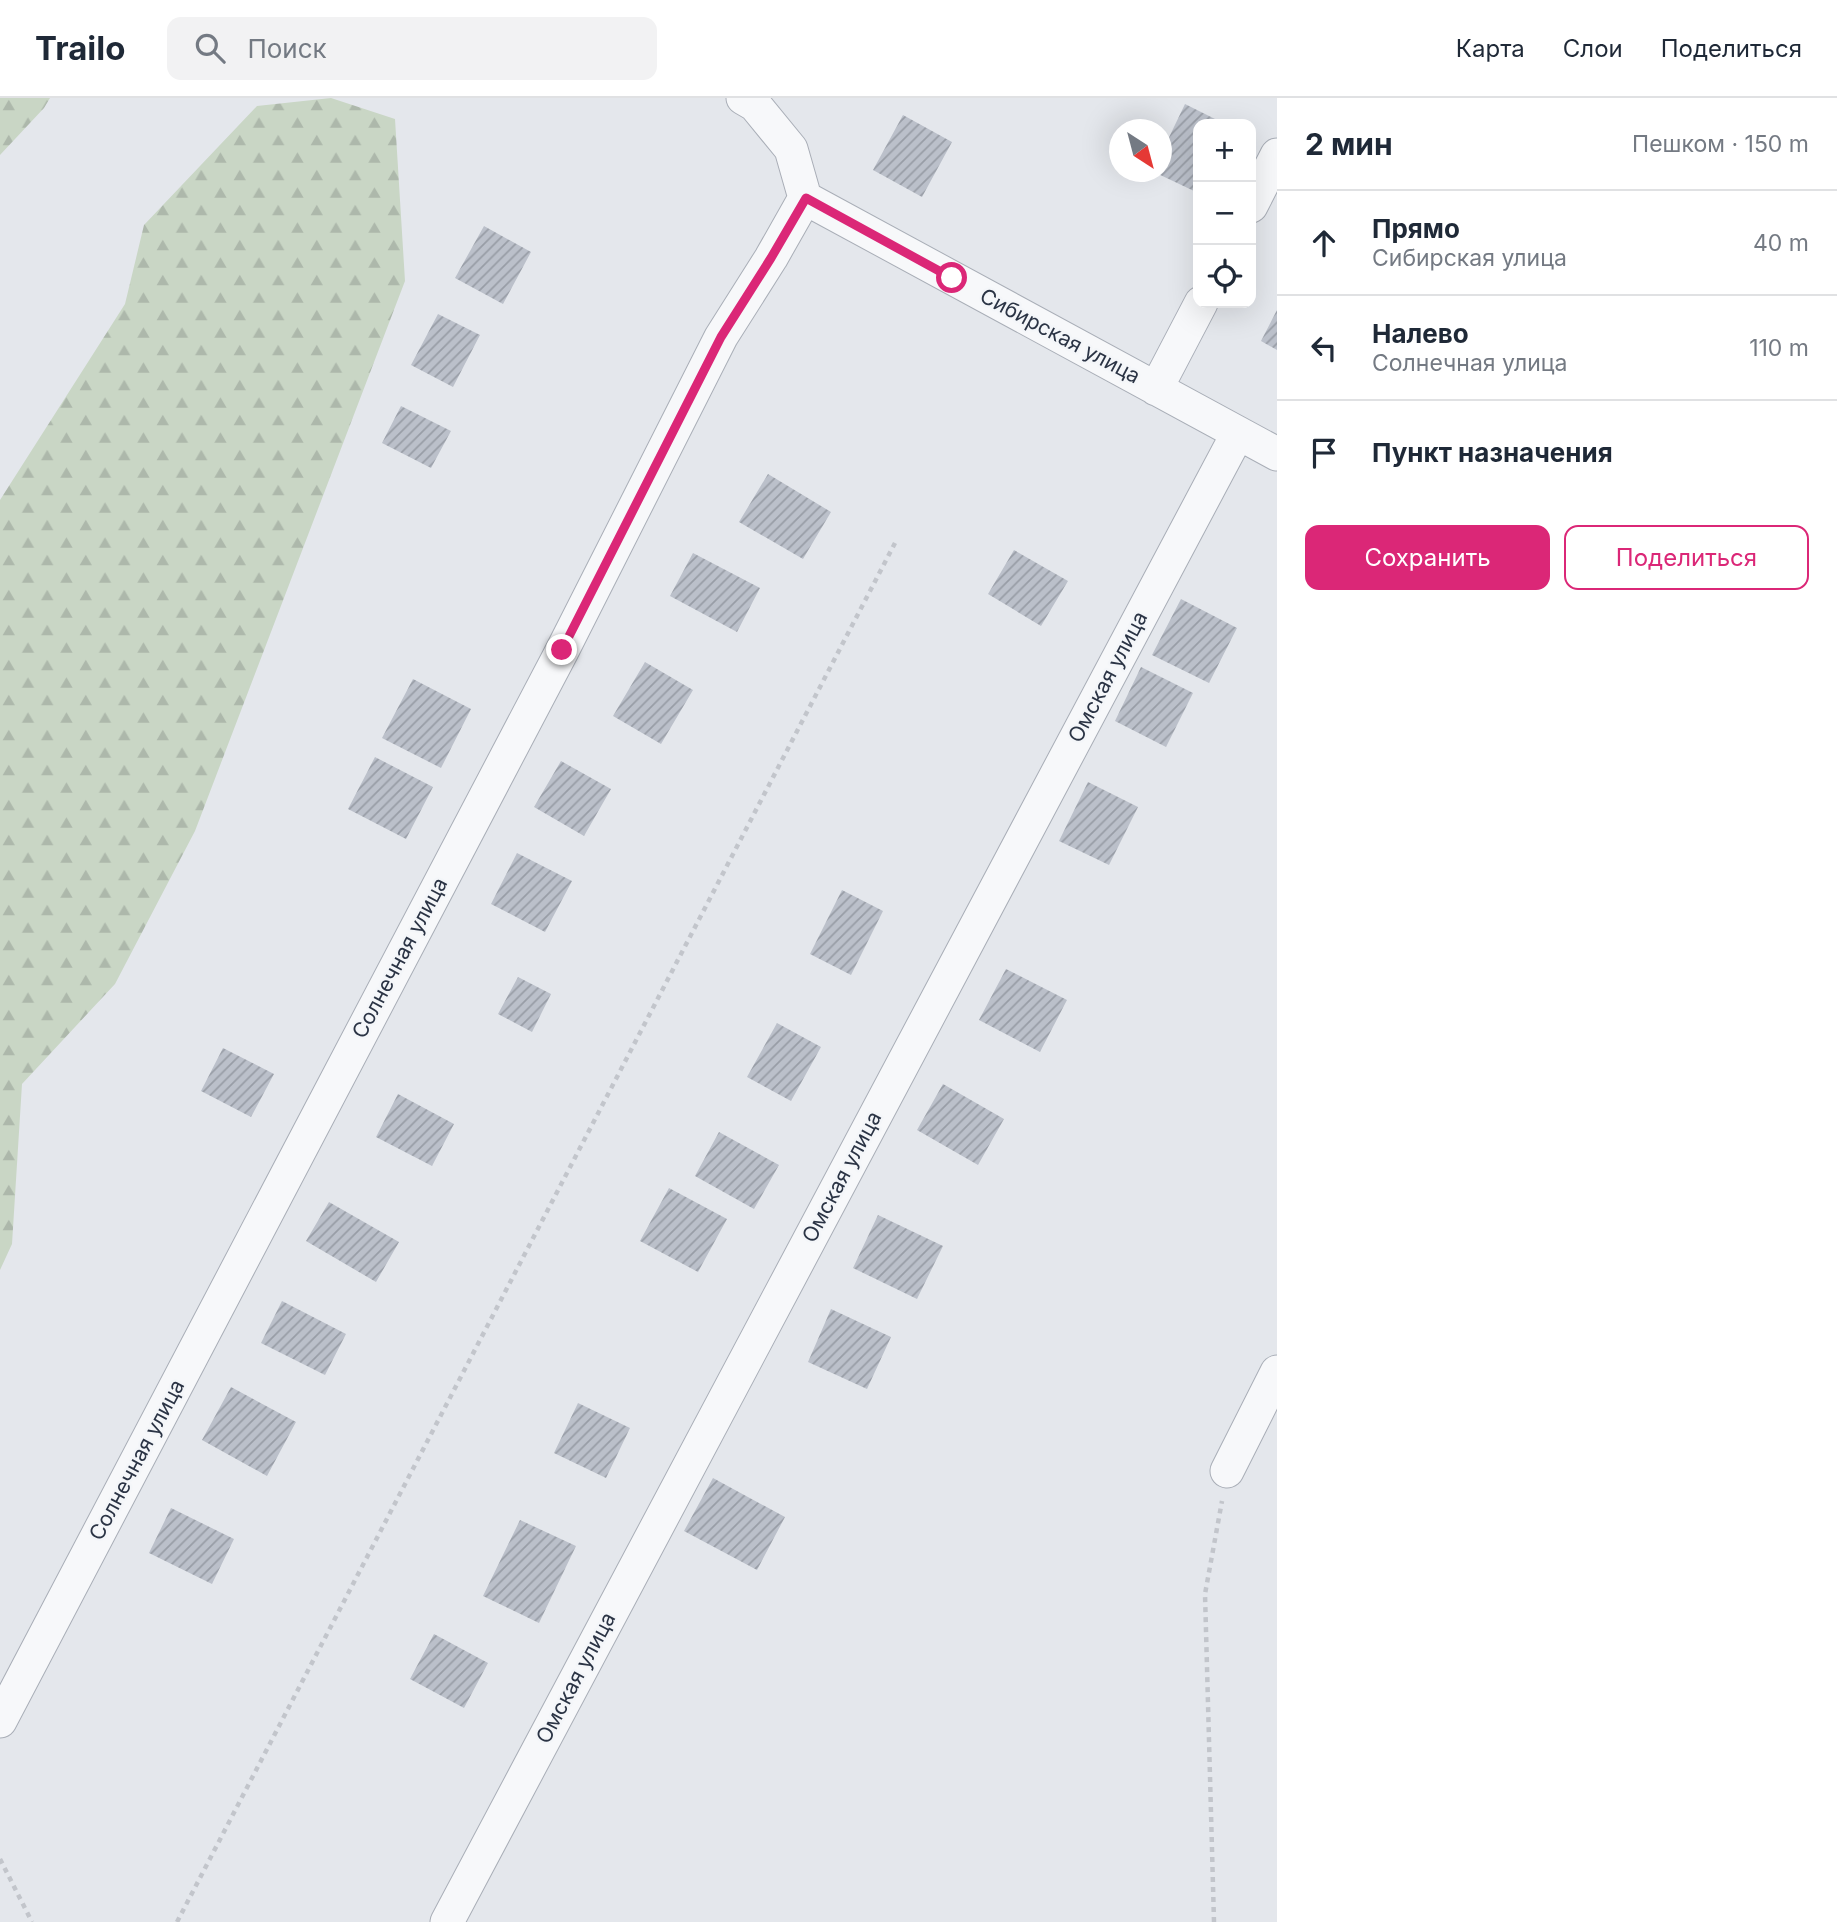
<!DOCTYPE html>
<html lang="ru">
<head>
<meta charset="utf-8">
<style>
	:root { --surface:#fff; --page:#f2f2f3; --text:#1f2937; --muted:#747a83; --line:#e0e1e3; --accent:#db2777 }
	body { margin:0; font-family:Inter,sans-serif; background:var(--page); color:var(--text) }
	.controls { position:absolute; right:21px; top:21px; display:grid; overflow:hidden; border-radius:14px; box-shadow:0 7px 28px #0002 }
	.controls button { width:63px; height:63px; display:grid; place-items:center; padding:0; border:0; border-bottom:2px solid var(--line); background:var(--surface); color:var(--text); font:35px sans-serif }
	.compass { position:absolute; left:1109px; top:21px; width:63px; height:63px; border-radius:50%; background:var(--surface); box-shadow:0 7px 28px #0002; rotate:144deg }
	.stop { position:absolute; width:21px; height:21px; margin:-16px; border:5px solid #db2777; border-radius:50%; background:#fff }
	.stop.end { background:#db2777; border-color:#fff; box-shadow:0 2px 7px #0008 }
	.list { margin:0; padding:0; list-style:none }
	h2 { display:flex; justify-content:space-between; align-items:center; height:91px; margin:0; padding:0 28px; font-size:30px }
	h2 small { font-size:23px; font-weight:400; color:var(--muted) }
	.list li { display:grid; grid-template-columns:46px 1fr auto; gap:21px; align-items:center; box-sizing:border-box; height:105px; padding:0 28px; border-top:2px solid var(--line) }
	.list b { display:block; font-size:26px; white-space:nowrap }
	.list p { margin:0; font-size:23px; white-space:nowrap; color:var(--muted) }
	.list em { font-size:23px; font-style:normal; color:var(--muted) }
	.actions { display:flex; gap:14px; padding:21px 28px }
	.actions a { flex:1; padding:16px 0; border:2px solid var(--accent); border-radius:14px; text-align:center; font-size:24px; color:var(--accent) }
	.actions .main { background:var(--accent); color:#fff }
	.icon { flex:none; width:38px; height:38px; fill:none; stroke:currentColor; stroke-width:2; stroke-linecap:round; stroke-linejoin:round }
	.map { position:relative; flex:none; width:1277px; height:1824px; overflow:hidden }
	header { display:flex; align-items:center; gap:42px; box-sizing:border-box; height:98px; padding:0 35px; background:var(--surface); border-bottom:2px solid var(--line) }
	header strong { font-size:33px }
	nav { display:flex; gap:38px; margin-inline-start:auto; font-size:24px }
	.search { width:490px; height:63px; background:var(--page); display:flex; align-items:center; gap:18px; box-sizing:border-box; padding:0 24px; border-radius:14px; color:var(--muted); font-size:26px }
	main { display:flex }
	aside { flex:1; background:var(--surface) }
	.map>svg:first-child { display:block }
	.forest { fill:url(#forest-firs) }
	.building { fill:url(#building-hatch) }
	.lines { fill:none; stroke-linecap:round; stroke-linejoin:round }
	.minor-casing { stroke:#a9aeb7; stroke-width:35 }
	.path { stroke:#c2c5cb; stroke-width:4.5; stroke-dasharray:5 5; stroke-linecap:butt }
	.minor { stroke:#f7f8fa; stroke-width:33 }
	.route { stroke:#db2777; stroke-width:9 }
	.labels { text-anchor:middle; stroke-width:5; stroke-linejoin:round; paint-order:stroke }
	.street-label { font-size:21px; fill:#2b3445; stroke:#f4f6f9 }
</style>
</head>
<body>
<header>
<strong>Trailo</strong>
<div class="search"><svg class="icon" aria-label="search" viewBox="0 0 24 24"><circle cx="10" cy="10" r="6"/><path d="M15 15l6 6"/></svg>Поиск</div>
<nav><a>Карта</a><a>Слои</a><a>Поделиться</a></nav>
</header>
<main>
<div class="map">
<svg width="1277" height="1824" viewBox="0 0 1277 1824">
	<defs>
		<pattern id="forest-firs" width="22" height="20" patternUnits="userSpaceOnUse" patternTransform="scale(1.75)"><rect width="22" height="20" fill="#c9d6c5"/><path d="M5 1l3.5 6h-7zM16 11l3.5 6h-7z" fill="#adb8ab"/></pattern>
		<pattern id="building-hatch" width="6" height="6" patternUnits="userSpaceOnUse" patternTransform="scale(1.75)"><rect width="6" height="6" fill="#bbc0ca"/><path d="M-1 1l2-2M0 6l6-6M5 7l2-2" fill="none" stroke="#989da6"/></pattern>
	</defs>
	<rect width="100%" height="100%" fill="#e4e7ec"/>
	<!-- forest -->
	<path class="forest" d="M0,0h50l-6,10 -44,47z
		M331,0l64,21 10,162 -210,550 -80,153 -93,100 -10,160 -12,26v-770l125,-196 19,-79 113,-119z"/>
	<!-- building -->
	<path class="building" d="M1185,6l40,20h-27v59l-4,8 -40,-19h8v-20z
		M903,17l49,27 -30,55 -49,-27z
		M484,128l47,26 -28,52 -48,-26z
		M1277,212v40l-16,-9z
		M438,216l42,21 -27,52 -42,-22z
		M401,308l50,25 -20,37 -49,-25z
		M768,376l63,38 -28,47 -64,-37z
		M1014,452l54,31 -27,45 -53,-32z
		M693,455l67,35 -23,44 -67,-36z
		M1181,501l56,29 -28,55 -57,-28z
		M645,564l48,28 -32,54 -48,-28z
		M1141,569l52,26 -27,54 -51,-26z
		M413,581l58,30 -30,59 -59,-30z
		M375,659l58,30 -27,52 -58,-30z
		M561,663l50,28 -27,47 -50,-29z
		M1088,684l50,25 -29,58 -50,-24z
		M517,755l55,28 -27,51 -54,-28z
		M842,792l41,21 -32,64 -41,-21z
		M1006,871l61,31 -27,52 -61,-32z
		M518,879l33,17 -19,38 -34,-18z
		M777,925l44,24 -30,54 -44,-24z
		M223,950l51,26 -23,43 -50,-26z
		M943,986l61,35 -26,46 -61,-35z
		M398,996l56,30 -22,42 -56,-29z
		M719,1034l60,33 -25,44 -59,-33z
		M669,1090l58,31 -29,53 -58,-31z
		M329,1104l70,40 -23,40 -70,-41z
		M878,1117l65,31 -26,53 -64,-31z
		M282,1203l64,33 -21,41 -64,-32z
		M831,1211l60,28 -24,52 -59,-27z
		M231,1289l65,35 -29,54 -65,-36z
		M578,1305l52,25 -24,50 -52,-25z
		M713,1380l72,39 -28,53 -73,-39z
		M171,1410l63,31 -22,45 -63,-31z
		M520,1422l56,26 -37,77 -56,-27z
		M434,1536l54,29 -24,45 -54,-29z"/>
	<g class="lines">
		<!-- minor casing -->
		<g class="minor-casing">
			<path id="minor" d="M743,0l12,7 36,44 14,49
				M805,100l472,256
				M1251,108l26,-51
				M1156,291l45,-86
				M1227,1373l50,-99
				M0,1623l562,-1070 159,-314 50,-79 34,-60
				M447,1824l791,-1489"/>
		</g>
		<!-- path -->
		<path class="path" d="M0,1761l32,63
			M177,1824l718,-1379
			M1214,1824l-9,-328 17,-93"/>
		<!-- minor -->
		<use href="#minor" class="minor"/>
	</g>
	<g class="lines">
		<!-- route -->
		<path class="route" d="M562,552l159,-313 50,-79 35,-60 146,80"/>
	</g>
	<g class="labels">
		<!-- street labels -->
		<g class="street-label">
			<text transform="translate(1060 238) rotate(28)" y="7">Сибирская улица</text>
			<text transform="translate(1108 579) rotate(-62)" y="7">Омская улица</text>
			<text transform="translate(400 860) rotate(-62)" y="7">Солнечная улица</text>
			<text transform="translate(842 1079) rotate(-62)" y="7">Омская улица</text>
			<text transform="translate(137 1362) rotate(-62)" y="7">Солнечная улица</text>
			<text transform="translate(576 1580) rotate(-62)" y="7">Омская улица</text>
		</g>
	</g>
</svg>
<div class="controls">
<button>+</button>
<button>−</button>
<button><svg class="icon" aria-label="locate" viewBox="0 0 24 24"><circle cx="12" cy="12" r="6"/><path d="M12 2v4M12 18v4M2 12h4M18 12h4"/></svg></button>
</div>
<svg class="compass" viewBox="-18 -18 36 36"><path d="M0-13l5 13h-10z" fill="#e53935"/><path d="M0 13l5-13h-10z" fill="#747a83"/></svg>
<div class="stop" style="left:952px;top:180px"></div>
<div class="stop end" style="left:562px;top:552px"></div>
</div>
<aside>
<h2>2 мин<small>Пешком · 150 m</small></h2>
<ul class="list">
<li><svg class="icon" aria-label="ahead" viewBox="0 0 24 24"><path d="M12 20V5M6 11l6-6 6 6"/></svg><div><b>Прямо</b><p>Сибирская улица</p></div><em>40 m</em></li>
<li><svg class="icon" aria-label="left" viewBox="0 0 24 24"><path d="M17 20v-9H6M10 6l-5 5 5 5"/></svg><div><b>Налево</b><p>Солнечная улица</p></div><em>110 m</em></li>
<li><svg class="icon" aria-label="arrive" viewBox="0 0 24 24"><path d="M6 21V4h12l-3 4 3 4H6"/></svg><div><b>Пункт назначения</b></div></li>
</ul>
<div class="actions"><a class="main">Сохранить</a><a>Поделиться</a></div>
</aside>
</main>
</body>
</html>
